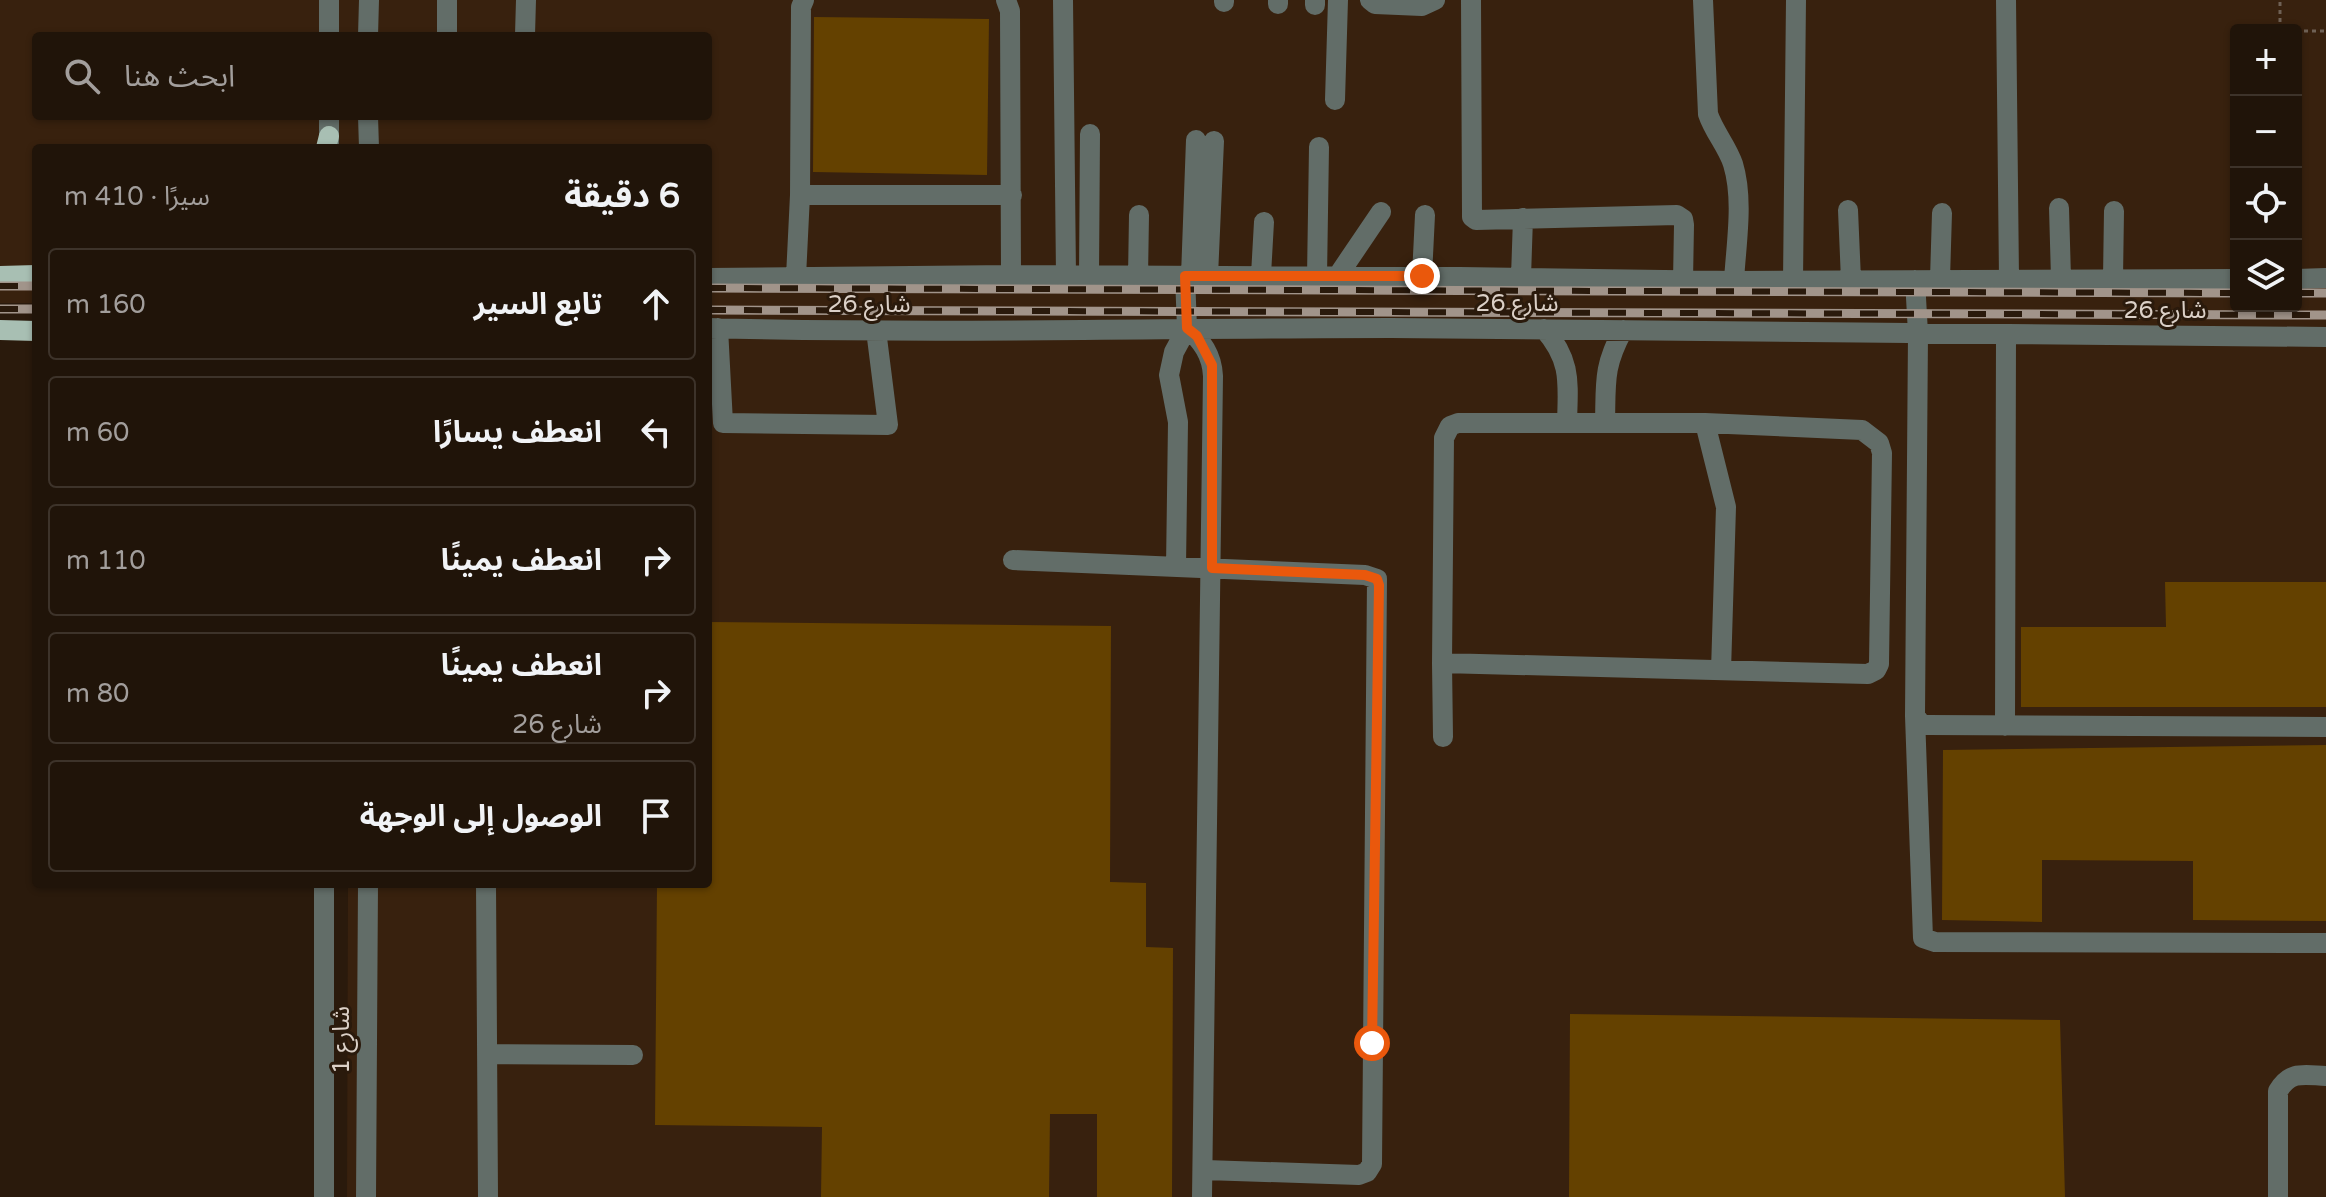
<!DOCTYPE html>
<html lang="ar">
<head>
<meta charset="utf-8">
<style>
	:root { --surface:#201409; --page:#281d12; --text:#f1f3f6; --muted:#a29e9c; --line:#3d332a }
	body { margin:0; font-family:"Varela Round","Noto Sans Arabic",sans-serif; background:var(--page); color:var(--text); direction:rtl }
	.controls { position:absolute; right:24px; top:24px; display:grid; overflow:hidden; border-radius:8px; box-shadow:0 2px 6px #0004 }
	.controls button { width:72px; height:72px; display:grid; place-items:center; padding:0; border:0; border-bottom:2px solid var(--line); background:var(--surface); color:var(--text); font:40px sans-serif }
	.stop { position:absolute; width:24px; height:24px; margin:-18px; border:6px solid #ea580c; border-radius:50%; background:#fff }
	.stop.end { background:#ea580c; border-color:#fff; box-shadow:0 2px 8px #0008 }
	.list { margin:0; padding:0; list-style:none }
	h2 { display:flex; justify-content:space-between; align-items:center; height:104px; margin:0; padding:0 32px; font-size:34px }
	h2 small { font-size:26px; font-weight:400; color:var(--muted) }
	.list li { display:grid; grid-template-columns:52px 1fr auto; gap:24px; align-items:center; box-sizing:border-box; height:112px; margin:0 16px 16px; padding:0 16px; border:2px solid var(--line); border-radius:8px }
	.list b { display:block; font-size:30px; white-space:nowrap }
	.list p { margin:0; font-size:26px; white-space:nowrap; color:var(--muted) }
	.list em { font-size:26px; font-style:normal; color:var(--muted) }
	.icon { flex:none; width:44px; height:44px; fill:none; stroke:currentColor; stroke-width:2; stroke-linecap:round; stroke-linejoin:round }
	.map { position:relative; flex:none; width:2326px; height:1197px; overflow:hidden; direction:ltr }
	.search { position:absolute; background:var(--surface); box-shadow:0 2px 6px #0004; left:32px; top:32px; width:680px; height:88px; display:flex; align-items:center; gap:20px; box-sizing:border-box; padding:0 28px; border-radius:8px; color:var(--muted); font-size:30px }
	.panel { position:absolute; background:var(--surface); box-shadow:0 2px 6px #0004; left:32px; top:144px; width:680px; height:744px; border-radius:8px; direction:rtl }
	.map>svg:first-child { display:block }
	.built { fill:#38210e; fill-rule:evenodd }
	.building { fill:#644100 }
	.lines { fill:none; stroke-linecap:round; stroke-linejoin:round }
	.path { stroke:#6f6155; stroke-width:3; stroke-dasharray:4 4; stroke-linecap:butt }
	.minor { stroke:#626d68; stroke-width:20 }
	.major { stroke:#a8bfb3; stroke-width:20 }
	.rail-casing { stroke:#a1948a; stroke-width:9 }
	.rail { stroke:#2a1a0c; stroke-width:6; stroke-dasharray:18; stroke-linecap:butt }
	.route { stroke:#ea580c; stroke-width:10 }
	.labels { text-anchor:middle; stroke-width:6; stroke-linejoin:round; paint-order:stroke }
	.street-label { font-size:24px; fill:#dbd0c7; stroke:#2a1a0c }
</style>
</head>
<body>
<div class="map">
<svg width="2326" height="1197" viewBox="0 0 2326 1197">
	<rect width="100%" height="100%" fill="#2a1a0c"/>
	<!-- built -->
	<path class="built" d="M0,0h2326v1197h-1979l1,-313h360v-736h-672v155h-36zM2236,30h60v276h-60zM36,36h672v80h-672z"/>
	<!-- building -->
	<path class="building" d="M814,17l175,2 -2,156 -174,-3z
		M2165,582h161v125h-305v-80h145z
		M708,622l403,4 -1,256 36,1v64l27,1 -1,249h-75v-83h-47l-1,83h-228l1,-70 -167,-2 2,-241h51z
		M2326,745v176l-133,-1v-59l-151,-1v62l-100,-2 1,-170z
		M1570,1014l490,6 5,177h-496z"/>
	<g class="lines">
		<!-- path -->
		<path class="path" d="M2280,30v-30
			M2296,31h30"/>
		<!-- minor -->
		<path class="minor" d="M329,0v36
			M1006,0l4,11 1,264
			M1063,0l3,276
			M1224,0v2
			M1370,0l5,4 47,2 13,-6
			M1471,0l1,217 4,3 201,-5 6,4 1,6 -1,56
			M1703,0l5,114c6,18 19,32 25,50 11,36 3,80 1,117
			M2006,0l3,279
			M1278,4v-4
			M1315,5v-5
			M447,34v-34
			M525,35l1,-35
			M368,36l1,-36
			M1335,100l3,-100
			M368,116l1,32
			M329,148v-32
			M800,195h212
			M2059,208l2,70
			M1848,210l3,70
			M1261,275l3,-53
			M1089,276l1,-142
			M1191,276l5,-136
			M1208,276l6,-135
			M1422,276l3,-61
			M796,277l4,-82 1,-188 3,-7
			M1138,277l1,-62
			M1317,277l2,-130
			M1337,277l44,-65
			M1521,277l2,-59
			M708,278l303,-3 449,2 274,4 502,-2
			M2113,278l1,-67
			M1940,279l2,-66
			M2296,279l30,-1
			M1915,280l3,53 -3,383 8,222 12,4 391,1
			M1793,281l3,-281
			M708,328c227,6 455,0 683,0 312,1 623,8 935,9
			M718,328l5,95 165,2 -12,-95
			M1187,328c15,13 25,27 26,48l-11,821
			M1544,329c28,32 24,54 23,94
			M1605,423c1,-41 -2,-56 18,-93
			M1705,423l21,84 -5,164
			M1013,560l352,15 12,4 -5,585 -5,8 -8,3 -154,-5
			M1176,567l2,-145 -9,-47 5,-23 13,-24 -2,-52
			M1442,663l2,-225 6,-12 8,-3h247l157,7 17,13 3,10 -3,211 -3,6 -8,4 -426,-11 1,74
			M1915,716l7,9h6l398,2
			M2005,726l1,-390
			M486,884l2,313
			M487,1054l146,1
			M324,1197v-313
			M366,1197l2,-313
			M2278,1197v-106c13,-21 26,-16 48,-15"/>
		<!-- major -->
		<path class="major" d="M326,148l3,-12
			M0,276l36,-1
			M0,330l36,1"/>
		<!-- rail casing -->
		<g class="rail-casing">
			<path id="rail" d="M0,286h36
				M708,288l1528,5
				M2296,293h30
				M0,309h36
				M708,310l1618,5"/>
		</g>
		<!-- rail -->
		<use href="#rail" class="rail"/>
	</g>
	<g class="lines">
		<!-- route -->
		<path class="route" d="M1372,1043l7,-458 -2,-6 -12,-4 -153,-7v-203l-15,-29 -10,-8 -2,-52h237"/>
	</g>
	<g class="labels">
		<!-- street labels -->
		<g class="street-label">
			<text x="1517" y="311">شارع 26</text>
			<text x="869" y="312">شارع 26</text>
			<text x="2165" y="318">شارع 26</text>
			<text transform="translate(341 1040) rotate(-90)" y="8">شارع 1</text>
		</g>
	</g>
</svg>
<div class="controls">
<button>+</button>
<button>−</button>
<button><svg class="icon" aria-label="locate" viewBox="0 0 24 24"><circle cx="12" cy="12" r="6"/><path d="M12 2v4M12 18v4M2 12h4M18 12h4"/></svg></button>
<button><svg class="icon" aria-label="layers" viewBox="0 0 24 24"><path d="M12 4l9 5-9 5-9-5zM3 14l9 5 9-5"/></svg></button>
</div>
<div class="stop" style="left:1372px;top:1043px"></div>
<div class="stop end" style="left:1422px;top:276px"></div>
<div class="search"><svg class="icon" aria-label="search" viewBox="0 0 24 24"><circle cx="10" cy="10" r="6"/><path d="M15 15l6 6"/></svg>ابحث هنا</div>
<section class="panel">
<h2>6 دقيقة<small>سيرًا · 410 m</small></h2>
<ul class="list">
<li><svg class="icon" aria-label="ahead" viewBox="0 0 24 24"><path d="M12 20V5M6 11l6-6 6 6"/></svg><div><b>تابع السير</b></div><em>160 m</em></li>
<li><svg class="icon" aria-label="left" viewBox="0 0 24 24"><path d="M17 20v-9H6M10 6l-5 5 5 5"/></svg><div><b>انعطف يسارًا</b></div><em>60 m</em></li>
<li><svg class="icon" aria-label="right" viewBox="0 0 24 24"><path d="M7 20v-9h11M14 6l5 5-5 5"/></svg><div><b>انعطف يمينًا</b></div><em>110 m</em></li>
<li><svg class="icon" aria-label="right" viewBox="0 0 24 24"><path d="M7 20v-9h11M14 6l5 5-5 5"/></svg><div><b>انعطف يمينًا</b><p>شارع 26</p></div><em>80 m</em></li>
<li><svg class="icon" aria-label="arrive" viewBox="0 0 24 24"><path d="M6 21V4h12l-3 4 3 4H6"/></svg><div><b>الوصول إلى الوجهة</b></div></li>
</ul>
</section>
</div>
</body>
</html>
